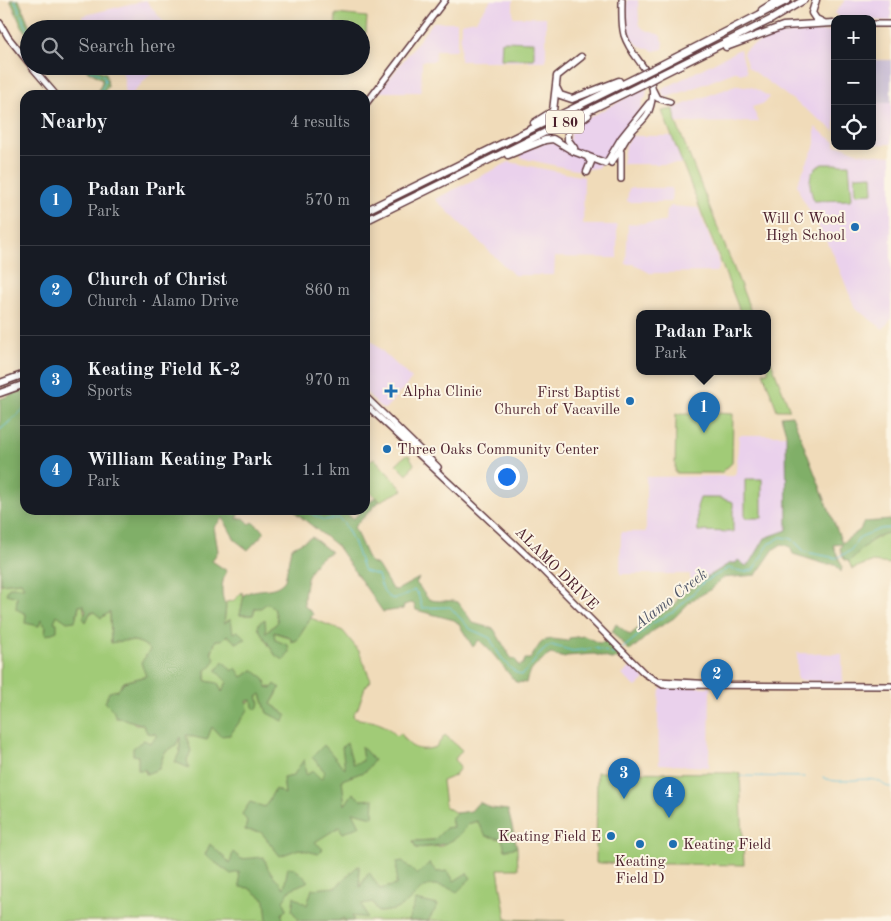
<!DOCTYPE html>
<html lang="en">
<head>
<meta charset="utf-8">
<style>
	:root { --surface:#171b24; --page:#20242c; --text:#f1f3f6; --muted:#9ea1a6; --line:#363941; --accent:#1f6fb2 }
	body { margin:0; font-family:"Old Standard TT",serif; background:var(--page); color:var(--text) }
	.controls { position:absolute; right:15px; top:15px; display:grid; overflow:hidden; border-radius:10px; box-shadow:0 2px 12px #0003 }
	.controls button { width:45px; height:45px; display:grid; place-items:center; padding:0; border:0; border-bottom:1px solid var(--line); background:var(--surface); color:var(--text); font:25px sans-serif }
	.you { position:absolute; left:506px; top:476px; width:18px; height:18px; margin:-12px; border:4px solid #fff; border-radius:50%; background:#1a73e8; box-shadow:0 0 0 8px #1a73e833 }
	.badge { display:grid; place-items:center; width:32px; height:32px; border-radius:50%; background:var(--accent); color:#fff; font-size:16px; font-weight:700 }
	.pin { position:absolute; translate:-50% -41px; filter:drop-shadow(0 1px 2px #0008) }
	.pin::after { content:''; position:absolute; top:26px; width:18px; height:15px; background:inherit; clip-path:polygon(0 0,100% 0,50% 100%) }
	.popup { position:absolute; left:636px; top:310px; width:135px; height:65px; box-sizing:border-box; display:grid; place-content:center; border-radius:10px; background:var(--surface); filter:drop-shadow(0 1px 4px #0005); font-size:16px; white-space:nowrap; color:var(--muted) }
	.popup b { font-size:19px; color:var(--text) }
	.popup::after { content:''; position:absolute; left:50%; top:100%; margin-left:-10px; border:10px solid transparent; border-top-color:var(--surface) }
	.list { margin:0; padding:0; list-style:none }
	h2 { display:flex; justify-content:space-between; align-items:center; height:65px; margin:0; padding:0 20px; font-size:21px }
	h2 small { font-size:16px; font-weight:400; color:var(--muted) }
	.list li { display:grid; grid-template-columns:32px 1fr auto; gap:15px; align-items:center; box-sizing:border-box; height:90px; padding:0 20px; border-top:1px solid var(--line) }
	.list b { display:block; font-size:19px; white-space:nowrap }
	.list p { margin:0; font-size:16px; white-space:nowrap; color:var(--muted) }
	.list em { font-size:16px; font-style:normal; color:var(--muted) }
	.icon { flex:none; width:28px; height:28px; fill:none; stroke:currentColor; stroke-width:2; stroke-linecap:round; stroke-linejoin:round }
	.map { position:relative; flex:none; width:891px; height:921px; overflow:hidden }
	.search { position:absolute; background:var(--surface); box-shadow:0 2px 12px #0003; left:20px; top:20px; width:350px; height:55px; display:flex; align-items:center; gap:12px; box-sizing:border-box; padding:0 18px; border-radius:28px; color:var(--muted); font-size:19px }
	.panel { position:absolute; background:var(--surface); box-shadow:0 2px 12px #0003; left:20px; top:90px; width:350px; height:425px; border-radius:15px }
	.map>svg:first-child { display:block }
	.built { fill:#ead1ec }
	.industrial { fill:#cabfd6 }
	.green { fill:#a1cb77; stroke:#767551 }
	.forest { fill:#80af68; stroke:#65674a }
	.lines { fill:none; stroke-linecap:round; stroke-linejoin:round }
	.stream { stroke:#60c1de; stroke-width:1 }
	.major-casing { stroke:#633b40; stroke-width:8 }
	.highway-casing { stroke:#633b40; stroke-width:9 }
	.major { stroke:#fff; stroke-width:5 }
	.highway { stroke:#fff; stroke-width:6 }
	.highway-bridge-casing { stroke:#633b40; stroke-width:9; stroke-linecap:butt }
	.highway-bridge { stroke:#fff; stroke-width:6 }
	.poi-dot { fill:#1f6fb2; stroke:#fcf5e5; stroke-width:2 }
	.labels { text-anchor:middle; stroke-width:4; stroke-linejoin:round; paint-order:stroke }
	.shield { fill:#fcf5e5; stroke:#7f5f63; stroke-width:1 }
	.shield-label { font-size:14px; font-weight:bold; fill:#4a1f2b }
	.poi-label { font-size:15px; fill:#4a1f2b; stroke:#fcf5e5; text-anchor:end }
	.street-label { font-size:15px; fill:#4a1f2b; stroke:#fcf5e5 }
	.water-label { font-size:16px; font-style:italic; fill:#52586a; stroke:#fcf5e5 }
</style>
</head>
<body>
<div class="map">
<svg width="891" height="921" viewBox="0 0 891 921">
	<rect width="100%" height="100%" fill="#fcf5e5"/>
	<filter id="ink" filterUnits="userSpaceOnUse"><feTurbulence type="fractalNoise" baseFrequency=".02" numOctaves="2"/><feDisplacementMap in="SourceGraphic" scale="10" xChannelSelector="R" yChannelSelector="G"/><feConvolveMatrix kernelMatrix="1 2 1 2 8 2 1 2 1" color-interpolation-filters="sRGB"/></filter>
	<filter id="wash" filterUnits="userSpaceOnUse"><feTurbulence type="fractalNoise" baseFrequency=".0096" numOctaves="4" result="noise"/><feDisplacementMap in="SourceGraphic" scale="20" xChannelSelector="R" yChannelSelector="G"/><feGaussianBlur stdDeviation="1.12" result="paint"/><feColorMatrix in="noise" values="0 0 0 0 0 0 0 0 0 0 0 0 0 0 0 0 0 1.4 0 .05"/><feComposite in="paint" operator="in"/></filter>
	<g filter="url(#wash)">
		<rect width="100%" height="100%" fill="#f0dbb9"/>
		<!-- built -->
		<path class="built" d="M146,0l23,29h-84l-3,-13z
			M491,0h22v17h33v44h-86l1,-38 15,-3z
			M627,0h11l1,24 4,5 17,6 4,7 -1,7 -9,2 -16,-6 -8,-9 -3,-11z
			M845,0h46v21l-51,-2 -5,-6z
			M433,22h24v28h-21l-1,11h-13l-1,31h-42z
			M835,31v100l-87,-64 -5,-14 4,-5 29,-14z
			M740,49l7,23 -7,2 -3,-3 -43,17 -6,-11 6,11 -29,10 -4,-8z
			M121,66h37l-27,29h-7l1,-12z
			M737,85l15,2 18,10 -5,6 -13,4 7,15 -83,1 -2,-15z
			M647,87l-1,10 -3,3 -3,11 -15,17 -15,26 -13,14 -21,2 -55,-12 1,-7 22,-8 9,-1 14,8 4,-18 4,-7z
			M872,103h19v41h-19z
			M815,127l20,15v4h7l17,7 32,3v163l-8,10 -28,-21 -23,-57 -32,-57 -3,-10 18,-39z
			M631,136h40l11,28h-60l3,-17z
			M509,162l75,15 -1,48h34v33l-62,-1 -1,18h-40l-79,-76z
			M629,188h43l-1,14h-42l-2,-1z
			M671,206l27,2 20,52 1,8 -3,4 -66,1 -17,-9h-7l2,-40 38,-2 1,-12z
			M365,335l47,44 -27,30 -4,-1 -16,-17z
			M739,435h47l1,95 -22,8 -14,24 -5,5 -16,-3 -40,24v-14h-70l1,-42h25v-55l88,-1 2,-4z
			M797,653l45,1 1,28 -46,-2z
			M632,666l13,13 -9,8 -14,-12z
			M663,687h47l-1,80 -50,-3 -1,-54 2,-20z"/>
		<!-- industrial -->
		<path class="industrial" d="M872,60h19v43h-19z"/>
		<!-- green -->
		<path class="green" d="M336,14l31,3 -1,16 -2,-1 -3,3v-6h-26z
			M502,41l32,1v17h-33z
			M674,109l2,13 76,192h-11l-79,-203z
			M822,164h27l3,34 -1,2 -37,1c-5,-15 -8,-29 8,-37z
			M872,175l1,18 -17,1 -1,-18z
			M768,354l22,56h-13l-14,-38h5z
			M703,407l12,6 18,1 -1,49 -11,10h-46l1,-59h14z
			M409,455l5,9 -7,11 -11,-11 9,-8z
			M374,458l29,32 -23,11 -15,-14v-22z
			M745,479h17v39h-17z
			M700,498h20l13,4v30l-35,-1 -1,-24z
			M885,533h6v31l-20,-2 -19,7 -3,-7 16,-17z
			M21,582l4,5 -8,10 16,28 7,-6 6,8 -1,5 9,-10 3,-8 18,1 3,-2 1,-7 4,-1 3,16 4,-8 20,-2 1,31c15,-2 28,-4 39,8l-3,26 -23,6 -6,8 10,28 7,6h8l13,10 1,3 -19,18 8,18 13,-4 5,-16 12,-8 4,-10v16l7,9 -2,-25 27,-8 49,-33 6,19 20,2 -16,-11 6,-10 -5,-6 -30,-11 -15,5 -5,10 -16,-11v-11l10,-30 17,-6 -9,-10 2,-22 7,-1 9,-9 2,6 -4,17h13l2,-7 12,-6 7,6 4,14 -12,11 -7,-10 7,18 10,15 -2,-24 16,6 2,4 5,-2 14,-22 32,13 16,20 12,30 -6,6 -7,21 -5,6 1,4 22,4 11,5 10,9 4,-3c8,16 19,19 35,14l9,-12 17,15 -7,9 5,9 -6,8 -12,5 3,25 11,7 -5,5 2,9 -7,1 -12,12 -21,1 3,7 26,-2 26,-22 9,-3 25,18 4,10 11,-2 1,22h-20l8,50 60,2h-566v-337z
			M597,772l143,1 4,92 -148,-2z"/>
		<!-- forest -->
		<path class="forest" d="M10,0h9l12,29h-2v8c-10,-11 -12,-24 -19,-37z
			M80,66h7l19,7 2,13 -6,9h-6l6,-13v-3z
			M25,389v121h216l-4,9 7,-1 6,6 3,-2 12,10 -17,18 -13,-10 -12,-22 -9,9 4,24 -6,10 15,10c-6,10 -7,25 -1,35l-2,17 7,-4 2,14 5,-2 8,8 -10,4 -9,-8 -5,5h-6l-5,13 4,5 -3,8 -6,4v11l12,2 4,9 5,-10 -11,-11 7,-10 9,10 4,-3 6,9 11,-7 11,8 3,9 5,1 3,-4 5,4 -9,16 16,11 -4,6 -16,-8 -6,-19 -4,3 3,6 -4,7 -3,-3 -1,-7 -5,1 1,9 -18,25 -10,1 -8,-9 -5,13 -21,-5 5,16 -4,9 2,8 -14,-6 5,-11v-14l-4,8 -12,8 -5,16 -13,5v-4h-8v-14l-5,-1v-7l11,-8 6,3 6,-6v-3l-9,-1 -4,-9c-10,-1 -16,-6 -27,-6l-3,-8 -8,-8 4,-10 9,-2 6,-8 22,-6 -5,-13 9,-13c-11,-12 -24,-10 -39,-7l-1,-31 -9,6 -7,-6 -4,1 -4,9 -3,-4 3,-7 -3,-6 -4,1 -4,15 -8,1 -10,-7 -3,7 3,1v8l-10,4 -2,-2 1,-6 -5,-7 -2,6 -14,-3 1,-9 -10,-5 1,-12 -11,-3 3,-7h15l-3,-5 -21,2v-185z
			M792,415l50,128 18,-13 4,-8 27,-2v13c-16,0 -31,18 -42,29l-5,-3 -4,-10 2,-5 -9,1 9,21 -1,6 -6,-8h-10l-32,-10 -3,-7 -8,-3 -8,5 -18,26 -33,3 -13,12 -18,10 -18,18 -21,13 -23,20 -18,-19 4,-8 14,11 24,-20 18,-7 9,-14 9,-6 40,-25h6l2,-3 8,6 5,-4 14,-24 22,-8 -1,-97 -5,-17z
			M375,497l5,4 -26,26 15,34 9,5 14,23 5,1 22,-12 -3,5c6,5 7,12 13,16 8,4 20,0 29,3l15,21 21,6 17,29 4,1 4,7 4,-2 2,-5h5l12,-18 10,-2 16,2 1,-3 15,-2 15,7 9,-2 17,17 -14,1 -17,-5 -28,2 -1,2 -14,-4c-11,6 -23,17 -25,29l-10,-1c-13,-14 -22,-29 -37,-42l-6,7 -15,-24 -4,-3 -38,-10 -2,-6 -4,-1 -6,2 -1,4 -20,3 -46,-66 -42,-34 1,-2h47l10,9 9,-9h3v-3z
			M312,537l19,15c-22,9 -27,30 -27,53l9,9 -16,26 -5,2 -2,-5 -16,-5 1,8 13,5 1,7 -5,8 -8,-4 -18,-28 1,-5 6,-4 1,14 12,-11 -4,-14 -7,-5 -6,5h-6l-2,7h-13l4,-20c13,-9 31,-1 41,-15l6,-32z
			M347,743l6,21 10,-3 -2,-15 13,14 -8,11 -24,9 3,25 8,-12 8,7 13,-1 -1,18 -20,-5 7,14 -17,7 -4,-6 -24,15 8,7 -5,5 -19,-5 -19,7 -19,-24 -16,-2 2,-9 -5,-7 8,-12 15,5 10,-18 10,5 -2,-16 10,-2 11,-17 2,16 7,-4 8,8 4,-7 -13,-15 12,-12 21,24 -3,-22z
			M479,802l12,6 17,2 9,37 -12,3 -3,-11 -16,-3 -9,-15 -9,3c-12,21 -30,22 -52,24l-3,-7 21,-1 12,-12 7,-1 -2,-9 5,-5 15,-2z
			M210,844l20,19 3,-11 8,7 23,-2 4,12 16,19 4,-21 6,1 15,13 -18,8 -8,11 4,9 -5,5 1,7h-16l-2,-21 -16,-12 -9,-1 -1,-15 -8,2 -26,-19z
			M403,861l14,14 12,-12 8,9 11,-1 6,10 13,-8 4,5 -14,14c-40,-20 -36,8 -63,18 -5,1 -11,2 -16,2l-5,-10 -11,2 5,14 -15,-2 2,5h-10v-3l-6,3h-38l-8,-10 2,-15 13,9 5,-16 24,-2 23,-22 1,22 9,-15 11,17 16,-4 1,-23z
			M416,900l22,5 -10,16h-20z"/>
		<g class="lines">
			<!-- stream -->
			<path class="stream" d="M15,0l14,33
				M81,66l23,10 1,7 -7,12
				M0,430l25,-22
				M304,510l20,10 15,-2c13,14 18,35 25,53l14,4c7,24 12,31 36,15l4,4 4,14 28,-1 20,22 20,9c7,14 16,30 31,37 14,-11 15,-21 30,-30l22,6 22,-3 18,6 5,-3
				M622,649l31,-26 22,-12 29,-29 25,-14 15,4 9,-2 16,-26 12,-7 11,2 13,13 31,6 14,-7 10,-14 20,-8 11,-1
				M741,776l64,1
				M823,777c15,10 38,-2 55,4 5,2 6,6 13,6"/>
		</g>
	</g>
	<g filter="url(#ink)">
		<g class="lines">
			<!-- major casing -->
			<g class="major-casing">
				<path id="major" d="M0,23l8,14 21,26
					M872,24h19
					M31,66l25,29
					M652,88l5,10 13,4
					M365,105l80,-105
					M608,160l13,-22 28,-35
					M611,163c8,-9 11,-19 18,-28 6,-9 16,-14 20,-24 14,-38 -16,-47 -25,-76 -3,-11 -2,-24 -2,-35
					M621,179v-27
					M365,396l73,71
					M365,404l170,159 109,110 19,12 228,1
					M657,681l59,3"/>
			</g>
			<!-- highway casing -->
			<g class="highway-casing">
				<path id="highway" d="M816,0l-4,13 4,6 8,4
					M762,10l16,-10
					M726,47l57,-21 50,-3
					M657,67l131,-67
					M660,75l112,-56 32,-19
					M556,87l4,8 12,4 47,-18
					M534,123l19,-12 4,-35 24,-19
					M574,148l-6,-8v-10l20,-15
					M508,155l37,-15 8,-1 20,12 32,12
					M587,156l4,6 -4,10
					M365,211l272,-134
					M365,221l276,-136
					M0,383l25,-9
					M0,393l25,-9"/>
			</g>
			<!-- major -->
			<use href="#major" class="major"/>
			<!-- highway -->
			<use href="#highway" class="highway"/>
			<!-- highway-bridge casing -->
			<g class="highway-bridge-casing">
				<path id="highway-bridge" d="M637,77l20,-10
					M641,85l19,-10"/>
			</g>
			<!-- highway-bridge -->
			<use href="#highway-bridge" class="highway-bridge"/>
		</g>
	</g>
	<!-- markers -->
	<g class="poi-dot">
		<circle cx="855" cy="227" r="5"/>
		<path d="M388.5 383.5h5v5h5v5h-5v5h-5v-5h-5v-5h5z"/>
		<circle cx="630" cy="401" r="5"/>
		<circle cx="387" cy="449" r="5"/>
		<circle cx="611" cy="836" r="5"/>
		<circle cx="640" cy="844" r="5"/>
		<circle cx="673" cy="844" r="5"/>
	</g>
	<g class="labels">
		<!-- shield labels -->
		<rect class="shield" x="546" y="110.5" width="38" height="23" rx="4"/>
		<g class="shield-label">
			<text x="565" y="127">I 80</text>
		</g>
		<!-- poi labels -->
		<g class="poi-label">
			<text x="845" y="223">Will C Wood<tspan x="845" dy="17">High School</tspan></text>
			<text x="402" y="396" text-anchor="start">Alpha Clinic</text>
			<text x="620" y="397">First Baptist<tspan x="620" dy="17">Church of Vacaville</tspan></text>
			<text x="397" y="454" text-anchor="start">Three Oaks Community Center</text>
			<text x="601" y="841">Keating Field E</text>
			<text x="683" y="849" text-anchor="start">Keating Field</text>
			<text x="640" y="866" text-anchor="middle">Keating<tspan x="640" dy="17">Field D</tspan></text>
		</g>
		<!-- street labels -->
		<g class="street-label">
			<text transform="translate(557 568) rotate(45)" y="5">ALAMO DRIVE</text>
		</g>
		<!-- water labels -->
		<g class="water-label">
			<text transform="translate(670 598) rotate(-38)" y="6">Alamo Creek</text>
		</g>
	</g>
</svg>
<div class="controls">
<button>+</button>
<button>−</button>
<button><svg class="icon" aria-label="locate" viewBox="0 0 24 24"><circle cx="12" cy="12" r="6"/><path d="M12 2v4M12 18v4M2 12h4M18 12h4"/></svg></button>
</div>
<div class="you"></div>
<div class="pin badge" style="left:704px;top:433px">1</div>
<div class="popup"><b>Padan Park</b>Park</div>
<div class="pin badge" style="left:717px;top:700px">2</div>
<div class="pin badge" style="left:624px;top:799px">3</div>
<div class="pin badge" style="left:669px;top:818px">4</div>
<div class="search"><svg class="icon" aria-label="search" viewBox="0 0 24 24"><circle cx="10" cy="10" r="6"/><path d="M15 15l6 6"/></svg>Search here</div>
<section class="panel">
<h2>Nearby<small>4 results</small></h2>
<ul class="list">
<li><span class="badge">1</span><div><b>Padan Park</b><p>Park</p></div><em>570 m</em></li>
<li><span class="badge">2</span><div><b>Church of Christ</b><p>Church · Alamo Drive</p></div><em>860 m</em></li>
<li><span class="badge">3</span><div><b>Keating Field K-2</b><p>Sports</p></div><em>970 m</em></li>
<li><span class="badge">4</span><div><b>William Keating Park</b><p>Park</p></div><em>1.1 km</em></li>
</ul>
</section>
</div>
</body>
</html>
